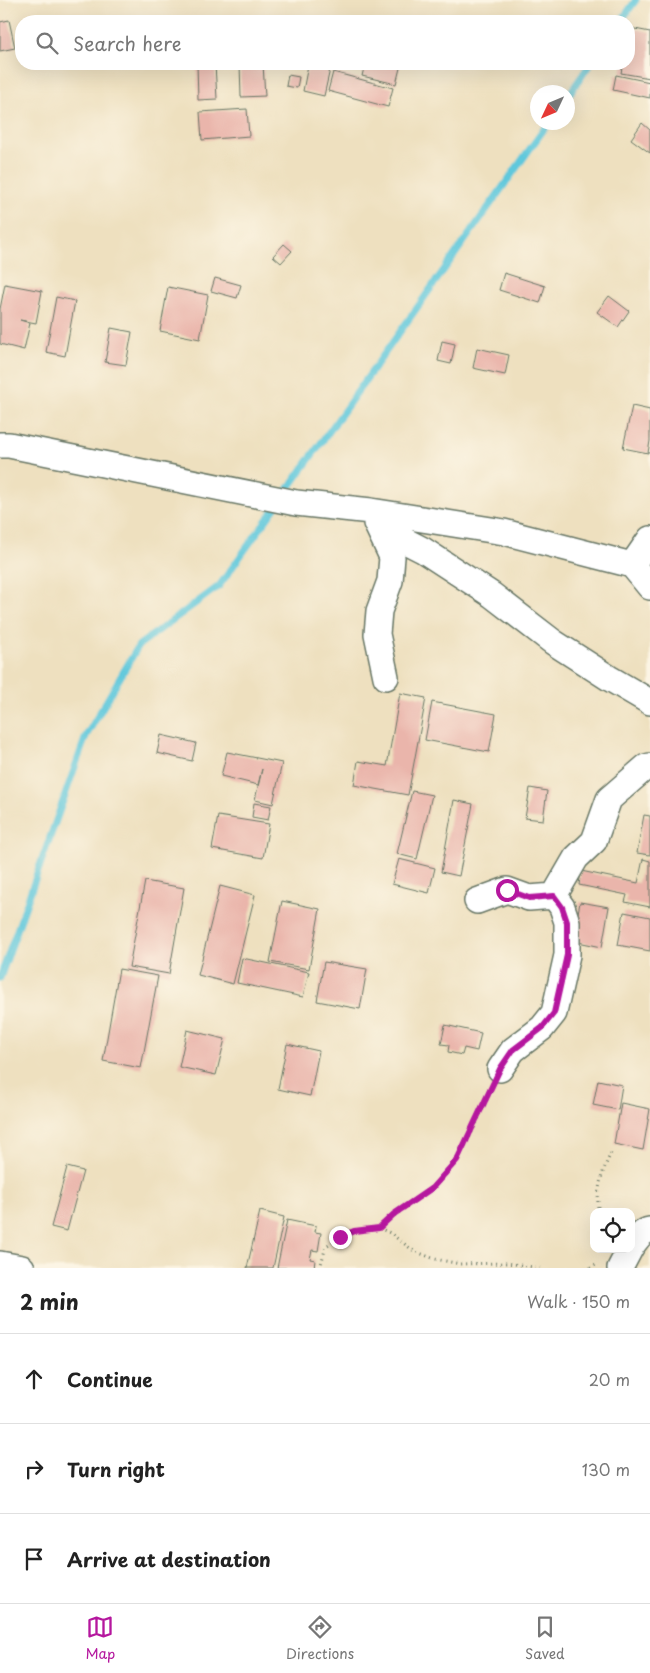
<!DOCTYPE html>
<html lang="en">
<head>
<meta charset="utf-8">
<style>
	:root { --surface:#fff; --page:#f6f6f6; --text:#222; --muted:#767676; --line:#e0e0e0; --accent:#b5179e }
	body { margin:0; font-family:"Playpen Sans",sans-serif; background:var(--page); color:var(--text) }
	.controls { position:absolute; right:15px; bottom:15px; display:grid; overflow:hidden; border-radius:10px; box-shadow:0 5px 20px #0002 }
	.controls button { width:45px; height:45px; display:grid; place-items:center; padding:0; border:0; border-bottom:1px solid var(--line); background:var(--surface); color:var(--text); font:25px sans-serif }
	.compass { position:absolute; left:530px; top:85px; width:45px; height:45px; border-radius:50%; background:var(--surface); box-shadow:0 5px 20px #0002; rotate:226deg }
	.stop { position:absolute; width:15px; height:15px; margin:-11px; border:4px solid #b5179e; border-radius:50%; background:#fff }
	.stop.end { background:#b5179e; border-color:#fff; box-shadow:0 1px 5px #0008 }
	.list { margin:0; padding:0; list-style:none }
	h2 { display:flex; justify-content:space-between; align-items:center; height:65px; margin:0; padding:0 20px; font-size:21px }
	h2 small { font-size:16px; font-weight:400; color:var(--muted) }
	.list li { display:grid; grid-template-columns:32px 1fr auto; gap:15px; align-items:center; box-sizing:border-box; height:90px; padding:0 20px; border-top:1px solid var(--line) }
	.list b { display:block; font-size:19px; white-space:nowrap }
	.list em { font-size:16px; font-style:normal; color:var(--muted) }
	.icon { flex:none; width:28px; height:28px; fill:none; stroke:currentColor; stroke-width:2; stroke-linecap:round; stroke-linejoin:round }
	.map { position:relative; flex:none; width:650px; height:1268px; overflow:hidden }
	.search { position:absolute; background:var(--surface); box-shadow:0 5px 20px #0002; left:15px; right:15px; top:15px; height:55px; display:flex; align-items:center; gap:12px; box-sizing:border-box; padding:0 18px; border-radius:20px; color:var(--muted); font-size:19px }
	.sheet { height:335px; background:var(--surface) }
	nav { display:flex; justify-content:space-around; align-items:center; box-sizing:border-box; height:70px; border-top:1px solid var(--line); background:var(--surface); font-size:14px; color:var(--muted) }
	nav a { display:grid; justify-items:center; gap:2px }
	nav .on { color:var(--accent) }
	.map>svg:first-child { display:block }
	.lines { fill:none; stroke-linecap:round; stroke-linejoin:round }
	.stream { stroke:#5fc8dc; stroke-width:7 }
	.building { fill:#eab5ab }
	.minor-casing { stroke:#677665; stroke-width:28 }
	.path { stroke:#677665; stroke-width:3; stroke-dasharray:1 4; stroke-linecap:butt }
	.minor { stroke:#fff; stroke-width:25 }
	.route { stroke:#b5179e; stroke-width:6 }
</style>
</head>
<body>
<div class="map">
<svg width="650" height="1268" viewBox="0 0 650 1268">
	<rect width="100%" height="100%" fill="#fcf5e5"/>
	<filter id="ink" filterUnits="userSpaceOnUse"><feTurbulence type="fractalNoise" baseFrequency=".02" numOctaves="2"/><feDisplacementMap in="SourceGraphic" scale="10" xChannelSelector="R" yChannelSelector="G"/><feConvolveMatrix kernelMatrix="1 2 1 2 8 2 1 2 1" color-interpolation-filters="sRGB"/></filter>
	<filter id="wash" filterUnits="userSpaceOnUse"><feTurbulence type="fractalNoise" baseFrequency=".0096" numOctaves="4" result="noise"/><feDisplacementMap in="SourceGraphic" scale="20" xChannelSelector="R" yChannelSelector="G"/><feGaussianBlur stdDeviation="1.12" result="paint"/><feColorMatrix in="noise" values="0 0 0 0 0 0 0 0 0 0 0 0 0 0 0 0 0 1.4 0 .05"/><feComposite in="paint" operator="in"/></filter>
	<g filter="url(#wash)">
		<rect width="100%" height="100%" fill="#eee0bf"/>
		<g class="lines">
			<!-- stream -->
			<path class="stream" d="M621,21l15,-21
				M568,96l22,-32
				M284,495l265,-373
				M0,978l86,-242 53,-91 80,-59 59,-82"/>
		</g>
		<g id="blocks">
			<!-- building -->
			<path class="building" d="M9,20l6,28 -15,3v-29z
				M630,28l20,4v46l-29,-5 2,-9h6z
				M197,64h18l2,35 -19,1z
				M240,64h23l2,32 -24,1z
				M365,64h36l-5,20 -34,-8z
				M308,65l22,4 -6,27 -21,-5z
				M333,72l60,16 -5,19 -60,-16z
				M288,75l11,2 -2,11 -11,-2z
				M616,75l34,7v16l-37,-8z
				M247,109l2,27 -47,4 -2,-28z
				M642,123l8,7v23l-19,-14z
				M284,244l8,7 -11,12 -8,-7z
				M504,273l41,13 -5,17 -41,-13z
				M215,278l26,7 -4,13 -26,-7z
				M5,284l37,7 -6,32 -16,-3 10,3 -6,27 -24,-6v-35z
				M168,287l40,8 -8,44 -40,-8z
				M609,296l20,15 -11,16 -21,-15z
				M56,297l19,4 -10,55 -19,-4z
				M111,328l21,4 -6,33 -21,-3z
				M442,341l13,3 -4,20 -13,-3z
				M477,348l32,7 -4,20 -32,-7z
				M632,406l18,4v31l-2,12 -25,-5z
				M400,693l26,5 -18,97 -54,-10 4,-24 29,5z
				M432,702l64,12 -7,38 -64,-12z
				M161,735l35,8 -4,18 -35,-8z
				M227,752l55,11 -9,41 -18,-4 7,-31 -4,16 -37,-9z
				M530,788l17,3 -4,29 -18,-2z
				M412,791l20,4 -15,64 -20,-5z
				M454,800l19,4 -14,72 -18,-4z
				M254,803l17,3 -3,14 -16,-3z
				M644,815l6,1v39l-13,-2z
				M218,816l51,8 -6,34 -51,-9z
				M399,859l36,9 -6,25 -37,-9z
				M643,859l7,2v46l-25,-5 2,-7 -48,-10 2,-14 57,12z
				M145,881l39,7 -15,86 -40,-7z
				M220,886l35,9 -22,89 -35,-9z
				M282,901l38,8 -11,60 -39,-7z
				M580,902l29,5 -7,40 -29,-6z
				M624,912l26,5v34l-32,-6z
				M242,958l67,14 -6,25 -66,-14z
				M324,962l43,7 -7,40 -43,-8z
				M119,969l39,7 -17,92 -38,-7z
				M445,1025l36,8 -4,18 -13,-3 -2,7 -14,-3 1,-7 -8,-1z
				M187,1030l38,9 -9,36 -37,-8z
				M287,1044l32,7 -9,45 -32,-7z
				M598,1080l24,5 -4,25 -25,-5z
				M621,1103l29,6 -7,41 -29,-6z
				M67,1167l16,4 -16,60 -16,-4z
				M260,1211l24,6 -11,51h-26z
				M287,1220l29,6 -1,6 6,1 -3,18 -6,-1 -2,9 5,1 -1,8h-37z"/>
		</g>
	</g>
	<g filter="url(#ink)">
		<use href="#blocks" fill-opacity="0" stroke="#677665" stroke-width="1"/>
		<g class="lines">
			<!-- minor casing -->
			<g class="minor-casing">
				<path id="minor" d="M0,445h9l287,58 75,8 133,21 128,33 18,22
					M376,523l16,34 -2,24 -11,30 -2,23 9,43
					M378,527l45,23 69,45 61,47 56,36 41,24
					M632,565l18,-26
					M554,896l22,-38 18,-17 15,-42 37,-32 4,-1
					M477,901l30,-11 22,8 25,-2
					M500,1069l13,-19 29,-22 12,-15 13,-58v-33l-5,-15 -8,-11
					M631,1247c5,-7 11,-16 19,-17
					M0,1264l22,4
					M620,1268l10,-19"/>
			</g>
			<!-- path -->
			<path class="path" d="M598,1212c-1,-24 3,-38 13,-59
				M379,1228c16,-15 35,-26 52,-40 30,-24 44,-64 60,-98
				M320,1268l6,-22 15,-9 13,-6 25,-3 11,5 24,18 21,8 25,5 47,-1 33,5
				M590,1268l8,-4"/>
			<!-- minor -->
			<use href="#minor" class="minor"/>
		</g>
	</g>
	<g class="lines" filter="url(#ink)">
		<!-- route -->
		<path class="route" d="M340,1237l14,-6 25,-3 15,-14 38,-26 25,-28 43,-91 13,-19 29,-22 12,-15 13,-58v-33l-5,-15 -8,-11 -25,2 -22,-8"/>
	</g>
</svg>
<div class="controls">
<button><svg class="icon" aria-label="locate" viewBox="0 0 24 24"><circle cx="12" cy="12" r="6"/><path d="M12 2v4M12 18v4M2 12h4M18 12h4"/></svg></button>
</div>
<svg class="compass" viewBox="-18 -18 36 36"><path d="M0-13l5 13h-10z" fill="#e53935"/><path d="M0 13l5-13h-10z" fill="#767676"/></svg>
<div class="stop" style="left:507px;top:890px"></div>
<div class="stop end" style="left:340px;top:1237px"></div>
<div class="search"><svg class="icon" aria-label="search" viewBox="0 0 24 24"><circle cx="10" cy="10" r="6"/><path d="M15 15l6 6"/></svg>Search here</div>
</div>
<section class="sheet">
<h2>2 min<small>Walk · 150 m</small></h2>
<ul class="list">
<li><svg class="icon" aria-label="ahead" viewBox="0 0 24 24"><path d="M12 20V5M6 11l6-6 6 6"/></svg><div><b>Continue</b></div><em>20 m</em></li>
<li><svg class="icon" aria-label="right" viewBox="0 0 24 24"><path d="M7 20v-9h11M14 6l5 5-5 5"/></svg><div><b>Turn right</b></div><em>130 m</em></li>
<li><svg class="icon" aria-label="arrive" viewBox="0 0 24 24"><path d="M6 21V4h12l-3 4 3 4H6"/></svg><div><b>Arrive at destination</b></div></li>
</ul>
</section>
<nav>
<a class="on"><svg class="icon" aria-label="map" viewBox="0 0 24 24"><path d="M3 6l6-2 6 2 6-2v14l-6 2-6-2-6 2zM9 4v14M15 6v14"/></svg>Map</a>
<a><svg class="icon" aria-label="directions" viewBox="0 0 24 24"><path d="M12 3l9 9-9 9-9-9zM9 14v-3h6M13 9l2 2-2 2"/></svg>Directions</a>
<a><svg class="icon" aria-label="saved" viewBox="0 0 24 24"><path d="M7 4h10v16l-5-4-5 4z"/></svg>Saved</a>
</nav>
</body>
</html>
